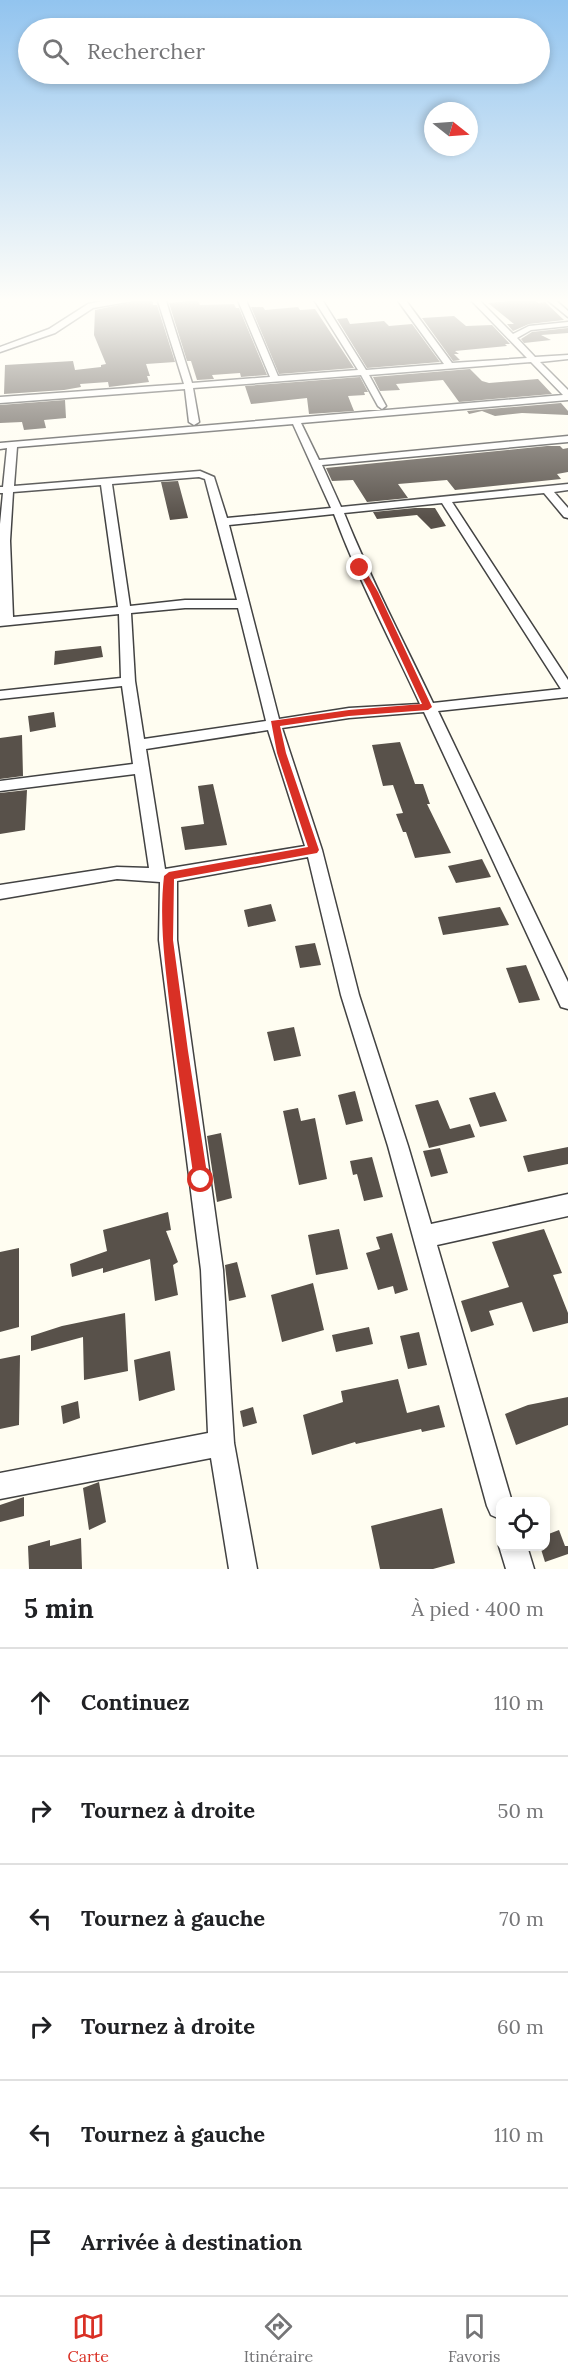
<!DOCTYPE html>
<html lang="fr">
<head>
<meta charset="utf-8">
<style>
	:root { --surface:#fff; --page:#f2f2f2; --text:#202124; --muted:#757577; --line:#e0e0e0; --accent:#d93025 }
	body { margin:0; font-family:Lora,serif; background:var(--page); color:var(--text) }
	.controls { position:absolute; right:18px; bottom:18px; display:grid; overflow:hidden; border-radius:12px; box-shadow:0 3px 9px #0003 }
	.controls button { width:54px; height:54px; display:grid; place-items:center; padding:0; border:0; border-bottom:2px solid var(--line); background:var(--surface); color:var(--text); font:30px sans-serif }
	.compass { position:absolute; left:424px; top:102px; width:54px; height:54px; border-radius:50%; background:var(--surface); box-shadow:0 3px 9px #0003; rotate:107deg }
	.stop { position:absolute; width:18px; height:18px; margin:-14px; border:4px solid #d93025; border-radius:50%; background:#fff }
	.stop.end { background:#d93025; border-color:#fff; box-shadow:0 2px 6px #0008 }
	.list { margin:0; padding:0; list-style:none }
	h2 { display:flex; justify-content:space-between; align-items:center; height:78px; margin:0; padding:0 24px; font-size:26px }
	h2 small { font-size:20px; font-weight:400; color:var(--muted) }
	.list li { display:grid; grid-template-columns:39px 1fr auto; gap:18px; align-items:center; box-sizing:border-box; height:108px; padding:0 24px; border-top:2px solid var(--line) }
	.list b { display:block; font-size:22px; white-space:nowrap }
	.list em { font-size:20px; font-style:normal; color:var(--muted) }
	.icon { flex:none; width:33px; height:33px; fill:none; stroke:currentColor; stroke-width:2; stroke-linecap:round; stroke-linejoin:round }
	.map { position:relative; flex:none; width:568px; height:1569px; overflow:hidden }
	.search { position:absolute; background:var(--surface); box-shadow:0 3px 9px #0003; left:18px; right:18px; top:18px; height:66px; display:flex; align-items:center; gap:15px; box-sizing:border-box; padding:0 21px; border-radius:33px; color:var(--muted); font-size:22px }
	.sheet { height:726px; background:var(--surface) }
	nav { display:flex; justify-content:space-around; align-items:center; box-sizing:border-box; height:84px; border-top:2px solid var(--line); background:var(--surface); font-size:16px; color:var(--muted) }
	nav a { display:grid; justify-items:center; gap:3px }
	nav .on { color:var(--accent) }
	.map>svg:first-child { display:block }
	.building { fill:#58514a }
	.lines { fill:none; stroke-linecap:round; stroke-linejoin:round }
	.minor-casing { stroke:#424242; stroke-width:3 }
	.minor { fill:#fff; fill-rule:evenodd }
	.route { fill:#d93025 }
</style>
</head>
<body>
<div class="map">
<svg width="568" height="1569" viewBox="0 0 568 1569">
	<rect width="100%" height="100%" fill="#fffdf1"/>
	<!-- building -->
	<path class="building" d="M152,298l1,7h4l18,57 -29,2 4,12h-3l2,6 -40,5 -1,-5 -28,2 1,3 -17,3 -60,4 1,-29 68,-4 2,9 26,-3v-2l5,-1 -12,-29 1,-25z
		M534,299l4,4 7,-1 19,18 -35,4 -16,7 -6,-7h7l-26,-21z
		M198,300l2,5 34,-1 2,4h3l28,67 -26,2 -1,-4 -28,2 2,4 -17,1 -6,-19h-4l-18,-58z
		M251,307h12l2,3 33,-3 2,3 15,-1 39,59 -75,6z
		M454,316l12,10 26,-1 18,19h-5l2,2 -52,5 4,3h-5l6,6 -7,1 -31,-43z
		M347,318l3,6 34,-3 5,5 23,-2 28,38 -73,6 -30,-49z
		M568,328v5l-27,2 10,5 -27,3 -3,-4 11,-7z
		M470,369l12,12 7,2 49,-4 14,15 -93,8 -16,-22 -47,4 4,6 -20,1 -7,-14z
		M360,377l8,15h-4l1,3 -17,1 6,15 -45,3 -2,-16 -56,6 -6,-18z
		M65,400l1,18 -22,2 2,8 -22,2 -2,-8 -22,1v-18z
		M561,403l7,8v4l-46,-2 -27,3 -13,-5 -13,3 -2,-3z
		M547,446h13l3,3 5,-1v24l-11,2 4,5 -106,11 -8,-10 -49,4 10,14 -41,4 -14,-22 -21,1 -6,-13z
		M178,481l10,37 -18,2 -9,-38z
		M415,508h20l11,18 -15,3 -14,-14 -40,4 -4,-7z
		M101,646l2,11 -49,8 1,-14z
		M54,712l2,15 -26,5 -2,-16z
		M22,735l1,41 -23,3v-41z
		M400,742l15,42h8l7,20h-3l24,49 -36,5 -9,-26h-3l-7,-18 7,-1 -10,-28 -10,1 -11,-41z
		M213,784l14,61 -42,5 -4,-23 23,-3 -6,-38z
		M27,790l-2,40 -25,4v-41z
		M482,859l9,18 -35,6 -8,-17z
		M271,904l5,17 -28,6 -4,-17z
		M500,907l9,18 -66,10 -5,-18z
		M315,943l6,22 -21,3 -5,-22z
		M526,965l14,35 -21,3 -13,-35z
		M294,1027l7,29 -27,5 -7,-29z
		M355,1091l8,30 -17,4 -8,-30z
		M495,1092l12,29 -27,6 -11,-29z
		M438,1100l12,29 20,-5 5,13 -46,11 -14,-43z
		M298,1108l3,13 14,-3 12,61 -28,6 -16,-74z
		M221,1133l11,65 -15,4 -10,-66z
		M568,1147v17l-40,8 -5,-16z
		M440,1148l8,25 -17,4 -8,-26z
		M372,1157l11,40 -19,4 -7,-27 -4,1 -3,-14z
		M168,1212l3,18 -5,1 12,31 -5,3 5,30 -23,6 -5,-42 -47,14v-5l-31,9 -2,-13 37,-13 -4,-21z
		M339,1229l9,40 -32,6 -8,-40z
		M544,1229l18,44 -9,2 15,38v10l-35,9 -11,-30 -33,9 5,14 -23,7 -10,-31 48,-14 -17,-45z
		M392,1233l16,57 -13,4 -2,-8 -15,4 -12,-37 14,-4 -4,-12z
		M19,1248v79l-19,5v-80z
		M237,1262l9,35 -17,4 -4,-36z
		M313,1283l11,47 -42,12 -11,-47z
		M125,1313l3,58 -44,9 -1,-43 -52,14v-15l31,-10z
		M369,1327l4,17 -37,8 -4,-17z
		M419,1332l8,33 -19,4 -8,-33z
		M170,1351l5,39 -36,11 -5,-41z
		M20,1355l-1,70 -19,4v-70z
		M398,1379l9,34 32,-8 6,22 -23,5 -1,-3 -65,15 -1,-2 -43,13 -9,-40 40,-13 -2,-11z
		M568,1397v28l-52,20 -11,-31 23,-9z
		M78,1401l2,17 -17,6 -2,-18z
		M253,1407l4,16 -14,4 -3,-16z
		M99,1482l7,40 -17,8 -6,-42z
		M24,1497v19l-24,6v-17z
		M442,1508l13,55 -22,6h-53l-9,-43z
		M559,1530l6,16h3v8l-23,8 -5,-16h6v-11z
		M81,1538l1,31h-53l-1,-23 22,-6v6z"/>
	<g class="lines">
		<!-- minor casing -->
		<g class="minor-casing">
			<path id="minor" d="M150,298l-57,10 -38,25 -55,19v-5l49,-18 39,-25 25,-5z
				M157,298h8l27,85 78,-6 -33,-79h8l33,78 80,-6 -45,-72h8l45,72 78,-6 -48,-66h8l48,65 75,-5 -58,-60h8l36,36 16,-8 39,-4v4l-37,4 -14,8 18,19 33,-2v4l-28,3 28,28v10l-267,23 18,37 249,-24v6l-246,23 19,42 227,-23v6l-14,2 14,16v10l-4,-1 -20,-24 -92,9 116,178v17l-130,14 130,271v27l-7,-2 -137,-295 -75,6 -67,10 40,122 37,145 49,151 23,78 137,-30v22l-131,29 75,257h-12v17l-9,-4 -4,-9 -99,-360 -47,-151 -33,-138 -131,24v59l46,330 11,173 23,126h-28l-18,-111 -211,41v-26l208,-40 -7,-163 -42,-330 1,-58 -43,-3 -117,20v-14l117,-18 32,1 -14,-94 -135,17v-10l133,-17 -11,-78 -122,13v-8l121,-13 -2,-64 -119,12v-102l3,-31h-3v-6h3l4,-39 -7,1v-6l563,-48 -32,-33 -162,13 17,31 -4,3 -4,-3 -17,-31 -168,13 6,34 -5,3 -5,-3 -4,-33 -185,14v-6l184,-13zM293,424l38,84 -104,10 -13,-41 -14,-6 -186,15 3,-39zM199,477l6,2 32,121h-52l-55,6 -18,-122zM101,485l17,122 -105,10 -3,-76 3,-49zM442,503l119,186 -128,14c-30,-63 -63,-125 -89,-190zM334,514c24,65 57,127 86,190l-71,4 -70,11 -50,-194zM185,608h53l28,113 -122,18 -9,-58 -4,-68zM268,730l37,116 -140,23 -19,-120z
				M545,298h8l15,13v6z
				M500,1543v3h27l7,23h-28l-7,-23z"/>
		</g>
		<!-- minor -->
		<use href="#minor" class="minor"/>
	</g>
	<!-- sky -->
	<linearGradient id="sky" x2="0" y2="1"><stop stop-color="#92c4ef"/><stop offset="0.58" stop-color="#fffef9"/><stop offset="1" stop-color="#fffef9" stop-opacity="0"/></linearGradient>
	<rect width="568" height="518" fill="url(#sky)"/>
	<!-- route -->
	<path class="route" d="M360,565l4,3 14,24 54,115 -4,3 -79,6 -69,10 6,27 33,97 -2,3 -143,26 -1,61 15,111 20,129 -2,5 -5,2 -5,-2 -2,-5c-8,-57 -17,-114 -24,-172 -5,-44 -11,-87 -6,-132l5,-4 139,-25 -31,-94 -6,-32 78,-11 73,-6 -52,-112 -13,-24z"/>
</svg>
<div class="controls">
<button><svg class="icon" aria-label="locate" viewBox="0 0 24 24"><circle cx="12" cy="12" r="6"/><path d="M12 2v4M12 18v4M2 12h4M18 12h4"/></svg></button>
</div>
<svg class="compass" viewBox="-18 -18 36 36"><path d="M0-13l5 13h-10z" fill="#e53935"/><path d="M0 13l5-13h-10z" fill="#757577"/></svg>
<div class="stop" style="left:201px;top:1180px"></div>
<div class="stop end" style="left:360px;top:568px"></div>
<div class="search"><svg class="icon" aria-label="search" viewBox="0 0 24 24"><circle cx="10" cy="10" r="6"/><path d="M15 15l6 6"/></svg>Rechercher</div>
</div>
<section class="sheet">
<h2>5 min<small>À pied · 400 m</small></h2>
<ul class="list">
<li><svg class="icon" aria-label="ahead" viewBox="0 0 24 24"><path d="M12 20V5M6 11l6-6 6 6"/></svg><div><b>Continuez</b></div><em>110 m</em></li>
<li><svg class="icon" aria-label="right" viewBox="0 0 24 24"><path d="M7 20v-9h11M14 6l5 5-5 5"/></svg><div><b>Tournez à droite</b></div><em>50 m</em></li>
<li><svg class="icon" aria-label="left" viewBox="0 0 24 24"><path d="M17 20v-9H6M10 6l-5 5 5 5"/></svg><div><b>Tournez à gauche</b></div><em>70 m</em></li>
<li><svg class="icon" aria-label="right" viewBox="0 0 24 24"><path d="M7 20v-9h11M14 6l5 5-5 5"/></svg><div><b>Tournez à droite</b></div><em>60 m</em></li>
<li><svg class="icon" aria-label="left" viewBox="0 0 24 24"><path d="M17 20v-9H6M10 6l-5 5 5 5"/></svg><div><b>Tournez à gauche</b></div><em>110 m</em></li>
<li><svg class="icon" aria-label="arrive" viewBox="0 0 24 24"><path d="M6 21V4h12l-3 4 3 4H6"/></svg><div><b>Arrivée à destination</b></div></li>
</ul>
</section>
<nav>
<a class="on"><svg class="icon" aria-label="map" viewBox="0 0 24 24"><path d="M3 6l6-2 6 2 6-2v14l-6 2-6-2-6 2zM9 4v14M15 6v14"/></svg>Carte</a>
<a><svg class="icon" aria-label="directions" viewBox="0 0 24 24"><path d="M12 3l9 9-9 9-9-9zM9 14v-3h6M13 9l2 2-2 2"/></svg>Itinéraire</a>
<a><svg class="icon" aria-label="saved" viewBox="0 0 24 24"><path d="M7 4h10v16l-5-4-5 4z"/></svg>Favoris</a>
</nav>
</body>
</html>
